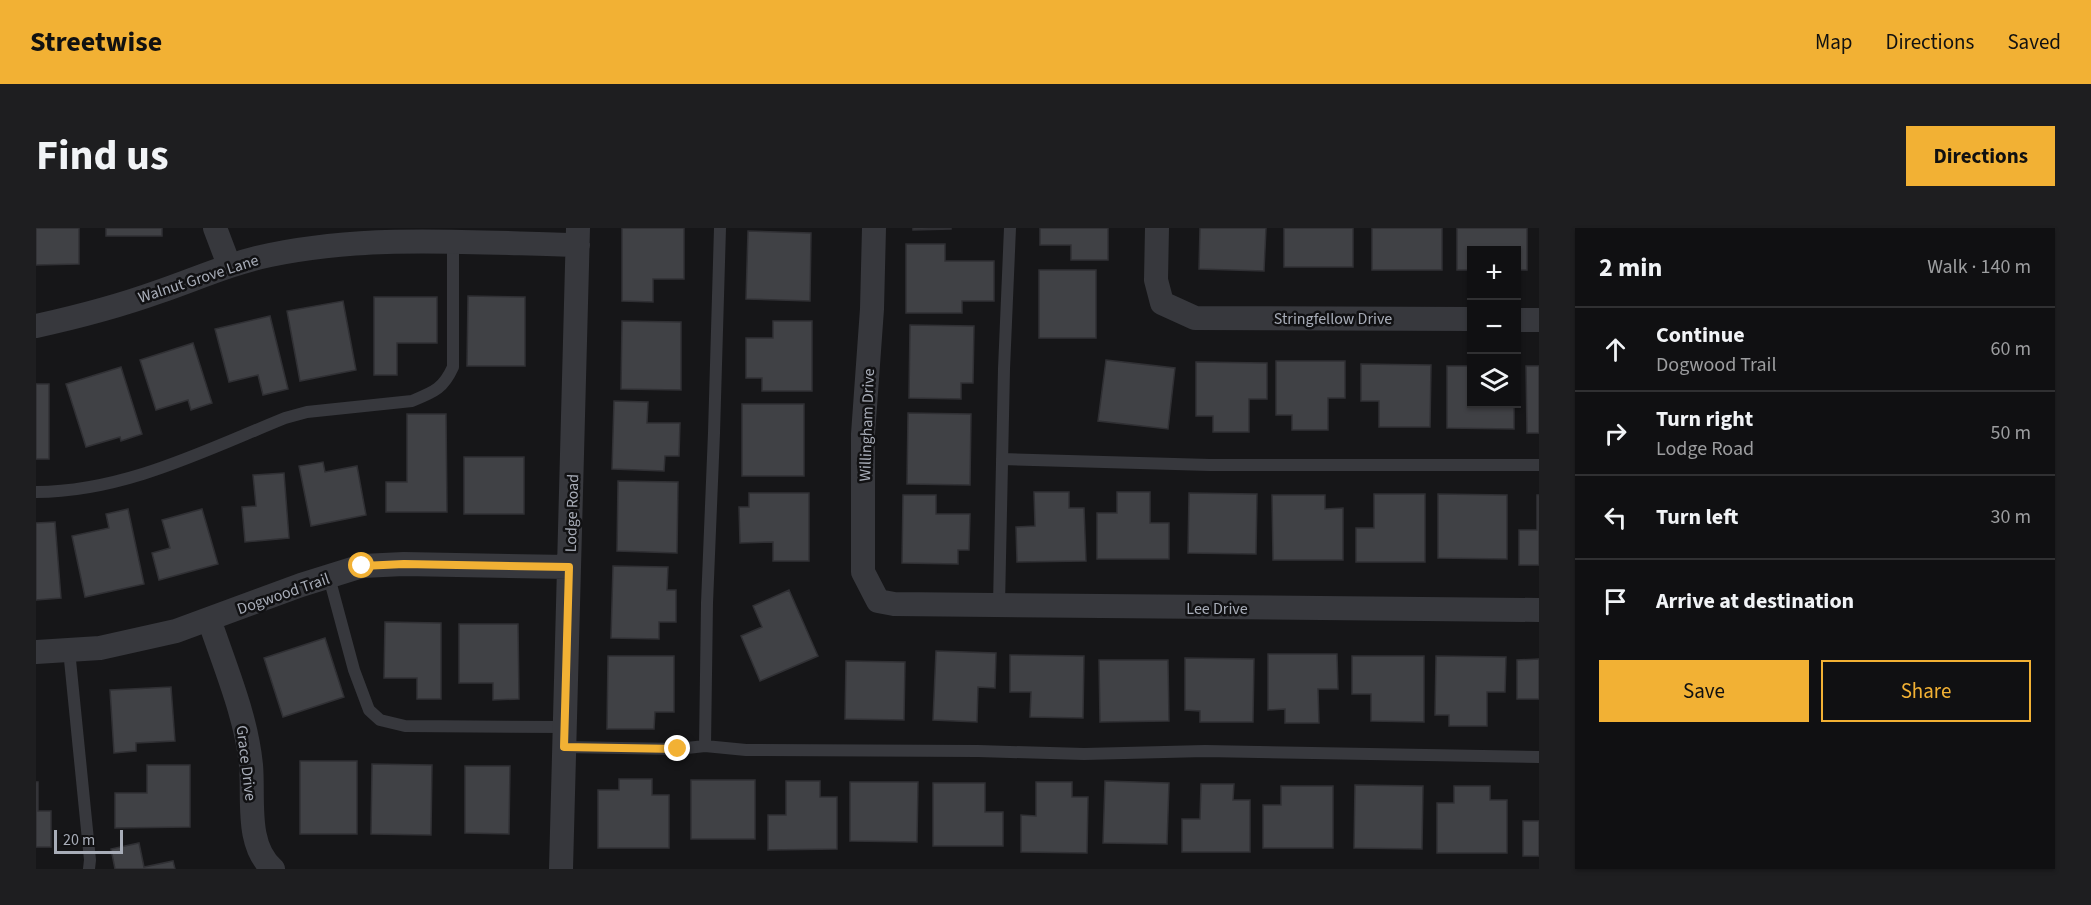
<!DOCTYPE html>
<html lang="en">
<head>
<meta charset="utf-8">
<style>
	:root { --surface:#101012; --page:#1e1e20; --text:#f1f3f6; --muted:#9c9d9f; --line:#303032; --accent:#f2b134 }
	body { margin:0; font-family:"Source Sans 3",sans-serif; background:var(--page); color:var(--text) }
	.controls { position:absolute; right:18px; top:18px; display:grid; overflow:hidden; border-radius:0px; box-shadow:0 2px 4px #0004 }
	.controls button { width:54px; height:54px; display:grid; place-items:center; padding:0; border:0; border-bottom:2px solid var(--line); background:var(--surface); color:var(--text); font:30px sans-serif }
	.scale { position:absolute; left:18px; bottom:15px; width:69px; box-sizing:border-box; padding-left:6px; border:3px solid #a8adb8; border-top:0; font-size:16px; line-height:21px; white-space:nowrap; color:#a8adb8; -webkit-text-stroke:4px #111113; paint-order:stroke }
	.stop { position:absolute; width:18px; height:18px; margin:-14px; border:4px solid #f2b134; border-radius:50%; background:#fff }
	.stop.end { background:#f2b134; border-color:#fff; box-shadow:0 2px 6px #0008 }
	.list { margin:0; padding:0; list-style:none }
	h2 { display:flex; justify-content:space-between; align-items:center; height:78px; margin:0; padding:0 24px; font-size:26px }
	h2 small { font-size:20px; font-weight:400; color:var(--muted) }
	.list li { display:grid; grid-template-columns:39px 1fr auto; gap:18px; align-items:center; box-sizing:border-box; height:84px; padding:0 24px; border-top:2px solid var(--line) }
	.list b { display:block; font-size:22px; white-space:nowrap }
	.list p { margin:0; font-size:20px; white-space:nowrap; color:var(--muted) }
	.list em { font-size:20px; font-style:normal; color:var(--muted) }
	.actions { display:flex; gap:12px; padding:18px 24px }
	.actions a { flex:1; padding:14px 0; border:2px solid var(--accent); border-radius:0px; text-align:center; font-size:21px; color:var(--accent) }
	.actions .main { background:var(--accent); color:#111 }
	.icon { flex:none; width:33px; height:33px; fill:none; stroke:currentColor; stroke-width:2; stroke-linecap:round; stroke-linejoin:round }
	.map { position:relative; flex:none; width:1503px; height:641px; overflow:hidden; border-radius:0px }
	header { display:flex; align-items:center; gap:36px; box-sizing:border-box; height:84px; padding:0 30px; background:var(--accent); color:#111 }
	header strong { font-size:28px }
	nav { display:flex; gap:33px; margin-inline-start:auto; font-size:21px }
	.intro { display:flex; align-items:center; justify-content:space-between; box-sizing:border-box; height:144px; padding:0 36px }
	h1 { margin:0; font-size:42px }
	.button { padding:15px 27px; border-radius:0px; background:var(--accent); color:#111; font-size:21px; font-weight:700 }
	main { display:flex; gap:36px; padding:0 36px }
	aside { flex:1; background:var(--surface); border-radius:0px; box-shadow:0 2px 4px #0004 }
	.map>svg:first-child { display:block }
	.building { fill:#404145; stroke:#303034; stroke-width:1.5 }
	.lines { fill:none; stroke-linecap:round; stroke-linejoin:round }
	.lane { stroke:#37383d; stroke-width:12 }
	.street { stroke:#37383d; stroke-width:24 }
	.route { stroke:#f2b134; stroke-width:8 }
	.labels { text-anchor:middle; stroke-width:5; stroke-linejoin:round; paint-order:stroke }
	.street-label { font-size:16px; fill:#a8adb8; stroke:#111113 }
</style>
</head>
<body>
<header>
<strong>Streetwise</strong>
<nav><a>Map</a><a>Directions</a><a>Saved</a></nav>
</header>
<div class="intro"><h1>Find us</h1><a class="button">Directions</a></div>
<main>
<div class="map">
<svg width="1503" height="641" viewBox="0 0 1503 641">
	<rect width="100%" height="100%" fill="#161618"/>
	<!-- building -->
	<path class="building" d="M0,0h43v36l-43,1z
		M70,0h56v8h-56z
		M586,0h62v51h-31v23l-31,-1z
		M877,0h38v1l-38,1z
		M1004,0h68v32h-37v-15h-31z
		M1164,0h66l-2,43 -65,-2z
		M1248,0h69v39h-69z
		M1336,0h70v42h-70z
		M1421,0h70v42h-11v-20h-44v20h-15z
		M712,3l63,2 -1,68 -64,-2z
		M870,16h39v17h49v40h-32v12h-56z
		M1003,42h57v68h-57z
		M432,68l57,1v69h-58z
		M338,69h63v46h-40v32h-23z
		M307,73l13,69 -56,11 -13,-70z
		M234,88l18,73 -25,6 -5,-20 -29,7 -14,-53z
		M586,93l59,1v68l-60,-1z
		M737,93h39v70h-50v-13h-16v-40h27z
		M874,97l64,1 -1,57h-12v16l-52,-1z
		M157,115l19,60 -21,7 -3,-10 -32,10 -16,-50z
		M1070,132l69,8 -7,61 -70,-8z
		M1240,133h69v37h-17v32h-36v-15h-16z
		M1160,134l71,1v36h-18v33h-36v-16h-17z
		M1325,136l70,1 -1,62h-51v-26h-18z
		M1411,138h25v38h42v25l-67,-1z
		M1490,138h13v67h-12z
		M85,139l21,67 -21,7 -1,-4 -34,10 -20,-63z
		M0,156h13v75h-13z
		M578,173l34,1 -1,21h33l-1,33h-14l-1,15 -52,-2z
		M706,176h62v72h-62z
		M872,185l63,1 -1,71 -63,-1z
		M371,186h39l1,98h-61v-30h21z
		M428,229h60v57h-60z
		M287,234l2,10 32,-6 9,49 -55,11 -12,-60z
		M248,245l5,65 -44,4 -3,-35 14,-1 -3,-31z
		M582,253l60,1 -1,71 -60,-2z
		M998,264h35v16h15l2,53 -69,1 -1,-35 19,-1z
		M1081,264h33v31h19v36h-72v-46h20z
		M713,265h60v68h-36v-19l-33,1 -1,-36h10z
		M1153,265l68,1 -1,60 -68,-1z
		M1338,266h51v68h-69v-34h18z
		M1402,266l69,1v64l-69,-1z
		M867,267h33v19h34l-1,36h-11v14l-56,-1z
		M1236,267h53v14l18,-1v52h-70z
		M1501,267h2v70h-20v-35h18z
		M92,281l16,75 -59,13 -13,-61 37,-8 -3,-14z
		M166,281l16,55 -59,16 -7,-27 18,-5 -8,-28z
		M19,294l6,76 -25,2v-77z
		M577,338l55,1 -1,23h9v32h-17v17l-48,-1z
		M753,362l29,66 -58,25 -19,-45 21,-9 -9,-21z
		M349,394l56,1v76h-24v-21h-33z
		M423,396h59l1,75 -26,1v-17h-34z
		M289,410l19,59 -61,20 -19,-59z
		M900,423l60,2 -1,35 -17,-1 -1,35 -44,-2z
		M1232,426h69l1,35h-20l1,34h-34v-14l-17,1z
		M974,427l74,1 -1,62 -53,-1 1,-25h-21z
		M572,428h66v56h-19l-1,17h-47z
		M1316,428h72v66l-53,-1v-27h-19z
		M1400,428l70,1 -1,35h-18v34h-38v-11h-14z
		M1149,430l69,1 -1,63h-53v-11l-15,-1z
		M1503,431v40h-22v-39z
		M1063,432h69l1,61 -69,1z
		M810,433l59,1 -1,58 -59,-1z
		M135,459l4,54 -39,2v8l-22,2 -4,-63z
		M264,533h57v73h-57z
		M336,536l60,1 -1,70 -60,-1z
		M111,537h43v62l-75,1v-35h32z
		M429,538h45l-1,68 -44,-1z
		M583,551h33v16h17v53h-71v-58h21z
		M655,552h64v59h-64z
		M750,553h34v16h17v52l-69,1v-35h18z
		M1069,553l64,2 -2,61 -64,-1z
		M0,554h2v29h13v36h-15z
		M814,554h68l-1,60 -67,-1z
		M1000,554h36v15h16l-1,56 -66,-1v-37l15,1z
		M897,555h52v29h18v34h-70z
		M1165,556h33l-1,16h17v52h-68v-33h18z
		M1319,557l68,1 -1,63 -68,-1z
		M1245,558h52v62h-70v-43h18z
		M1418,558h36v14h17v53h-70v-50h17z
		M1487,593h16v35h-16z
		M103,615l5,24 29,-6 2,8h-60l-4,-20z"/>
	<g class="lines">
		<!-- lane -->
		<path class="lane" d="M684,0l-6,205 -7,170 -2,143 41,4 232,1 106,3 121,-3 334,6
			M966,231l208,6h329
			M0,264c88,0 170,-42 249,-74l22,-6 105,-11c22,-9 31,-12 41,-34v-124
			M293,349l25,93 15,40 11,10 25,6 160,1
			M963,377l5,-236 6,-141
			M33,422l21,210 -1,9
			M528,519l114,2 27,-3"/>
		<!-- street -->
		<path class="street" d="M179,0l14,37
			M838,0l-2,81 -9,125v138l15,29 16,3 645,6
			M1121,0l-1,52 6,23 33,15 277,1
			M1480,92h23
			M0,98c41,-9 83,-20 122,-34 38,-13 73,-29 112,-37 101,-21 206,-12 308,-10
			M173,391c16,48 37,96 42,146 3,33 -6,80 22,104
			M0,424l64,-4 76,-17 125,-46 61,-19 42,-2 165,3
			M525,641l17,-641"/>
	</g>
	<g class="lines">
		<!-- route -->
		<path class="route" d="M326,338l42,-2 165,3 -5,180 114,2"/>
	</g>
	<g class="labels">
		<!-- street labels -->
		<g class="street-label">
			<text transform="translate(162 50) rotate(-18)" y="6">Walnut Grove Lane</text>
			<text x="1297" y="96">Stringfellow Drive</text>
			<text transform="translate(830 197) rotate(-88)" y="6">Willingham Drive</text>
			<text transform="translate(535 285) rotate(-88)" y="6">Lodge Road</text>
			<text transform="translate(247 365) rotate(-19)" y="6">Dogwood Trail</text>
			<text x="1181" y="386">Lee Drive</text>
			<text transform="translate(211 535) rotate(83)" y="6">Grace Drive</text>
		</g>
	</g>
</svg>
<div class="controls">
<button>+</button>
<button>−</button>
<button><svg class="icon" aria-label="layers" viewBox="0 0 24 24"><path d="M12 4l9 5-9 5-9-5zM3 14l9 5 9-5"/></svg></button>
</div>
<div class="scale">20 m</div>
<div class="stop" style="left:326px;top:338px"></div>
<div class="stop end" style="left:642px;top:521px"></div>
</div>
<aside>
<h2>2 min<small>Walk · 140 m</small></h2>
<ul class="list">
<li><svg class="icon" aria-label="ahead" viewBox="0 0 24 24"><path d="M12 20V5M6 11l6-6 6 6"/></svg><div><b>Continue</b><p>Dogwood Trail</p></div><em>60 m</em></li>
<li><svg class="icon" aria-label="right" viewBox="0 0 24 24"><path d="M7 20v-9h11M14 6l5 5-5 5"/></svg><div><b>Turn right</b><p>Lodge Road</p></div><em>50 m</em></li>
<li><svg class="icon" aria-label="left" viewBox="0 0 24 24"><path d="M17 20v-9H6M10 6l-5 5 5 5"/></svg><div><b>Turn left</b></div><em>30 m</em></li>
<li><svg class="icon" aria-label="arrive" viewBox="0 0 24 24"><path d="M6 21V4h12l-3 4 3 4H6"/></svg><div><b>Arrive at destination</b></div></li>
</ul>
<div class="actions"><a class="main">Save</a><a>Share</a></div>
</aside>
</main>
</body>
</html>
